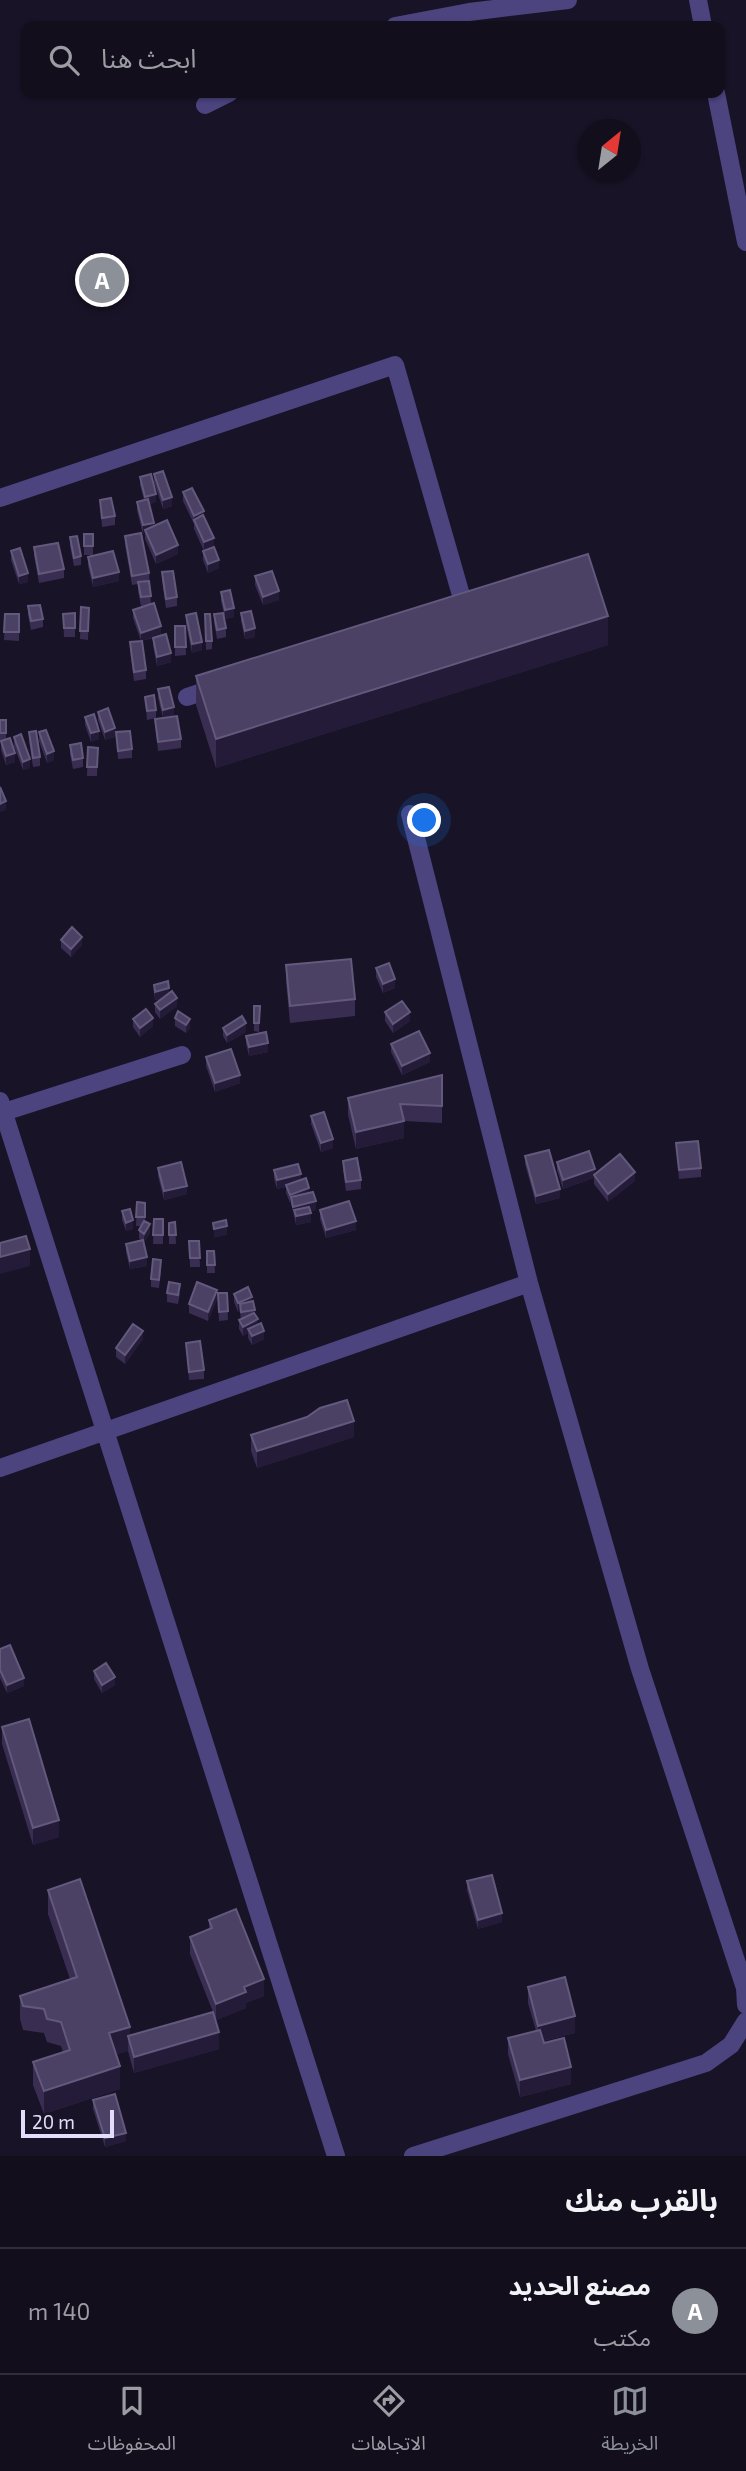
<!DOCTYPE html>
<html lang="ar">
<head>
<meta charset="utf-8">
<style>
	:root { --surface:#120e1c; --page:#1f1c29; --text:#f1f3f6; --muted:#9c9ca3; --line:#312e3b; --accent:#8c9099 }
	body { margin:0; font-family:"Exo 2","Noto Sans Arabic",sans-serif; background:var(--page); color:var(--text); direction:rtl }
	.compass { position:absolute; left:578px; top:119px; width:63px; height:63px; border-radius:50%; background:var(--surface); box-shadow:0 2px 5px #0004; rotate:30deg }
	.scale { position:absolute; left:21px; bottom:18px; width:93px; box-sizing:border-box; padding-left:7px; border:4px solid #e3ddfb; border-top:0; font-size:19px; line-height:24px; white-space:nowrap; color:#e3ddfb; -webkit-text-stroke:5px #181326; paint-order:stroke }
	.you { position:absolute; left:425px; top:821px; width:24px; height:24px; margin:-18px; border:5px solid #fff; border-radius:50%; background:#1a73e8; box-shadow:0 0 0 10px #1a73e833 }
	.badge { display:grid; place-items:center; width:46px; height:46px; border-radius:50%; background:var(--accent); color:#fff; font-size:23px; font-weight:700 }
	.pin { position:absolute; translate:-50% -50%; border:4px solid #fff; box-shadow:0 2px 7px #0006 }
	.list { margin:0; padding:0; list-style:none }
	h2 { display:flex; justify-content:space-between; align-items:center; height:91px; margin:0; padding:0 28px; font-size:30px }
	h2 small { font-size:23px; font-weight:400; color:var(--muted) }
	.list li { display:grid; grid-template-columns:46px 1fr auto; gap:21px; align-items:center; box-sizing:border-box; height:126px; padding:0 28px; border-top:2px solid var(--line) }
	.list b { display:block; font-size:26px; white-space:nowrap }
	.list p { margin:0; font-size:23px; white-space:nowrap; color:var(--muted) }
	.list em { font-size:23px; font-style:normal; color:var(--muted) }
	.icon { flex:none; width:38px; height:38px; fill:none; stroke:currentColor; stroke-width:2; stroke-linecap:round; stroke-linejoin:round }
	.map { position:relative; flex:none; width:746px; height:2156px; overflow:hidden; direction:ltr }
	.search { position:absolute; background:var(--surface); box-shadow:0 2px 5px #0004; left:21px; right:21px; top:21px; height:77px; display:flex; align-items:center; gap:18px; box-sizing:border-box; padding:0 24px; border-radius:14px; color:var(--muted); font-size:26px }
	.sheet { height:217px; background:var(--surface) }
	nav { display:flex; justify-content:space-around; align-items:center; box-sizing:border-box; height:98px; border-top:2px solid var(--line); background:var(--surface); font-size:19px; color:var(--muted) }
	nav a { display:grid; justify-items:center; gap:4px }
	nav .on { color:var(--accent) }
	.map>svg:first-child { display:block }
	.lines { fill:none; stroke-linecap:round; stroke-linejoin:round }
	.minor { stroke:#4b447f; stroke-width:18 }
	.wall { fill:#392e52 }
	.shaded-wall { fill:#241b39 }
	.building { fill:#4b4164; stroke:#63597c; stroke-width:2 }
</style>
</head>
<body>
<div class="map">
<svg width="746" height="2156" viewBox="0 0 746 2156">
	<rect width="100%" height="100%" fill="#181326"/>
	<g class="lines">
		<!-- minor -->
		<path class="minor" d="M698,0l5,26
			M395,26l74,-14 99,-12
			M716,93l30,149
			M205,105l24,-12
			M0,498l395,-133 68,237 15,-5
			M187,697l30,-10
			M410,814l119,469 111,386 105,319 1,17
			M0,1101l336,1055
			M4,1112l178,-57
			M0,1468l529,-185
			M413,2156l293,-93 25,-18 15,-24"/>
	</g>
	<!-- wall -->
	<path class="wall" d="M154,474l18,32 -9,3 -9,-27z
		M140,477l16,25 -7,2 5,22 24,28 -22,10 -11,-25v-6l-2,1 -6,-23v-9l7,-2 -4,-15z
		M183,492l21,24 10,30 -8,4 13,18 -11,5 -5,-13v-9h1l-10,-22v-5l-11,-23z
		M100,500l15,16v9l-13,2z
		M84,534h9v21h-9z
		M125,536l24,37 2,31 20,58 -14,4 -4,-20v-8l-12,3 5,29v9l-12,2 -4,-30v-9l11,-1 -8,-23v-8l15,-5 -7,1 -3,-15v-7l-6,1 -7,-40z
		M70,537l11,19v9l-7,1 -4,-20z
		M34,547l30,22v9l-25,5 -5,-27z
		M11,551l17,31 -9,2 -8,-24z
		M88,557l31,24 -26,6 -5,-21z
		M162,572l15,25v9l-11,2 -4,-27z
		M255,576l24,24 -16,5 -8,-20z
		M221,592l13,25 -9,2 -4,-18z
		M28,606l15,13v8l-12,3 -3,-15z
		M81,607l8,1 -1,32 -8,-1z
		M75,613v24h-11l-1,-23z
		M241,613l14,24 -10,2 -4,-18z
		M5,614h14v27l-15,-1z
		M205,614l7,27v8l-6,1z
		M214,614l12,14v9l-9,2 -3,-16z
		M186,615l16,35 -10,3 -6,-29z
		M175,626h10l1,29 -11,1z
		M608,645l-392,123 -20,-63v-29z
		M158,689l16,27 7,23v9l-23,3 -3,-32 8,-1 -5,-20z
		M145,697l11,13v8l-9,2z
		M98,712l17,25 -10,3 -7,-20z
		M85,717l14,22 -8,3 -6,-17z
		M0,720h6v20l9,22 -9,3 -5,-15v-9h-1z
		M29,732l11,25v9l-7,1 -4,-27z
		M39,732l15,28 -7,3 -8,-22z
		M116,732l16,17v9l-14,1z
		M14,737l16,31 -7,2 -9,-24z
		M70,745l13,13v9l-10,2 -3,-15z
		M88,747l10,1 -1,28h-10z
		M61,940l21,5 -11,12 -10,-9z
		M286,965l69,34v17l-65,7 -4,-41z
		M376,968l19,20 -12,5 -7,-16z
		M154,985l15,8 8,13 -17,13 -5,-7v-8l7,-5 -7,1 -1,-7z
		M254,1006h6l-1,26 -5,-1z
		M385,1012l25,9 -17,12 -8,-12z
		M175,1018l15,10 -4,5 -11,-7z
		M133,1019l20,7 -13,11 -7,-10z
		M223,1028l23,4 -19,11 -4,-7z
		M246,1036l22,16 -19,4 -3,-12z
		M391,1044l39,18 -28,13 -11,-23z
		M206,1057l34,26 -25,9 -9,-26z
		M442,1075v48l-38,-2v17l-48,11 -8,-34v-17z
		M311,1116l22,32 -12,4 -10,-28z
		M676,1143l25,25v9l-22,2z
		M525,1156l35,42 -24,6 -11,-40z
		M343,1161l18,19v9l-15,2 -3,-22z
		M557,1162l38,13 40,6 -27,21 -14,-18v-6l-31,11 -6,-19z
		M158,1168l29,26 -23,6 -6,-24z
		M274,1170l27,9 8,14 7,17 -6,1 1,11 -15,3 -5,-22h-1l-4,-10v-6l-9,2 -3,-10z
		M137,1202l8,1v18l5,12 -6,9 3,24 -17,3 -4,-17v-8l15,-4 -2,-2v-8l2,-4h-5z
		M320,1210l36,20 -30,8 -6,-19z
		M122,1211l11,18 -7,2 -4,-11z
		M154,1219h9v25h-10z
		M175,1222l1,22h-7v-21z
		M189,1241h10l1,26h-10z
		M207,1251h7l1,22h-8z
		M161,1269l-2,19 -8,-1v-8z
		M167,1293h13l-2,11 -11,-2z
		M218,1293h9l1,27 -9,1z
		M234,1294l18,7 6,24 6,14 -12,6 -4,-7v-5l-5,3 -4,-7v-9l2,-1 -1,-8 -2,1 -4,-10z
		M217,1299l-9,22 -19,-8v-9z
		M143,1339l-18,25 -9,-7v-9z
		M186,1343l18,27v9l-15,1z
		M251,1435l103,2 -97,31 -6,-17z
		M0,1649l24,37 -17,7 -7,-15z
		M94,1671l21,14 -13,8 -8,-14z
		M2,1727l57,110 -26,8 -31,-101z
		M467,1881l35,41 -24,7 -11,-39z
		M48,1890l82,145 83,-23 -23,-58v-17l19,-8v-9l55,76 -18,7v5l-30,12 -2,-7 5,36 -85,24 -6,-22 -12,3 4,35 -76,25 -11,-29v-23l30,-10 -2,-6 -14,-4 -3,-9 -21,-3 -3,-11v-23l50,-17 -22,-65z
		M528,1987l47,46 -32,8 28,43 -51,13 -12,-43v-16l28,-7 -8,-28z
		M93,2100l33,41 -21,6 -12,-38z"/>
	<!-- shaded-wall -->
	<path class="shaded-wall" d="M156,494v8l-11,4v-9z
		M172,497v9l-9,3v-9z
		M204,511v9l-10,1v-5z
		M154,523v8l-9,-1v3l-2,1v-9z
		M214,538v8l-10,5v-9z
		M178,545v9l-22,10v-9z
		M219,560v8l-11,5v-9z
		M119,572v9l-26,6v-9z
		M28,573v9l-9,2v-8z
		M279,591v9l-16,5v-8z
		M234,608v9l-9,2v-9z
		M608,616v29l-392,123v-29z
		M161,626v9l-20,6v-8z
		M255,628v9l-10,2v-8z
		M202,642v8l-10,3v-9z
		M171,653v9l-14,4v-9z
		M174,707v9l-11,2v-8z
		M115,728v9l-10,3v-8z
		M99,731v8l-8,3v-9z
		M54,751v9l-7,3v-9z
		M15,753v9l-9,3v-9z
		M30,759v9l-7,2v-8z
		M6,801v9l-6,2v-8z
		M82,937v8l-11,12v-8z
		M395,979v9l-12,5v-9z
		M169,988v9l-14,3v-8z
		M177,998v8l-17,13v-9z
		M410,1012v9l-17,12v-9z
		M153,1018v8l-13,11v-9z
		M190,1019v9l-4,5v-8z
		M246,1023v9l-19,11v-8z
		M268,1043v9l-19,4v-9z
		M430,1053v9l-28,13v-9z
		M240,1075v8l-25,9v-9z
		M404,1121v17l-48,11v-17z
		M333,1139v9l-12,4v-9z
		M595,1169v8l-1,-2v3l-31,11v-9z
		M635,1172v9l-27,21v-8z
		M301,1174v9l-24,6v-9z
		M187,1186v8l-23,6v-9z
		M309,1188v8l-18,1v6h-1v-8z
		M560,1189v9l-24,6v-8z
		M316,1201v9l-21,5 -1,-5v5h-1v-8z
		M311,1213v9l-15,3v-9z
		M133,1220v9l-7,2v-8z
		M356,1221v9l-30,8v-8z
		M150,1224v9l-6,9v-8z
		M227,1226v9l-13,3v-9z
		M30,1249v17l-30,8v-17z
		M147,1257v9l-17,3v-8z
		M217,1290v9l-9,22v-9z
		M252,1297v9l-12,-2v7l-2,1v-9z
		M258,1319v9l-10,1v4l-5,3v-9z
		M143,1331v8l-18,25v-9z
		M264,1331v8l-12,6v-9z
		M354,1421v16l-97,31v-17z
		M115,1677v8l-13,8v-8z
		M24,1678v8l-17,7v-8z
		M59,1820v17l-26,8v-17z
		M502,1913v9l-24,7v-9z
		M264,1979v17l-18,7v5l-30,12v-16l28,-17z
		M575,2016v17l-37,9v-16z
		M130,2027v16l-2,-7v15l-19,6v-24z
		M219,2032v17l-85,24v-16z
		M120,2066v23l-76,25v-23z
		M571,2067v17l-51,13v-17z
		M126,2133v8l-21,6v-9z"/>
	<!-- building -->
	<path class="building" d="M163,471l9,26 -9,3 -9,-26z
		M151,474l5,20 -11,3 -5,-20z
		M192,488l12,23 -10,5 -11,-24z
		M111,498l4,18 -13,2 -2,-18z
		M148,499l6,24 -11,2 -6,-23z
		M203,515l11,23 -10,4 -10,-22z
		M167,520l11,25 -22,10 -11,-25z
		M141,533l8,40 -17,3 -7,-40z
		M84,534h9v12h-9z
		M77,536l4,20 -7,2 -4,-21z
		M58,543l6,26 -25,5 -5,-27z
		M214,547l5,13 -11,4 -5,-13z
		M20,548l8,25 -9,3 -8,-25z
		M113,551l6,21 -26,6 -5,-21z
		M588,554l20,62 -392,123 -20,-63z
		M173,571l4,26 -11,2 -4,-27z
		M272,571l7,20 -16,6 -8,-21z
		M149,581l2,15 -10,1 -3,-15z
		M230,590l4,18 -9,2 -4,-18z
		M154,603l7,23 -20,7 -8,-23z
		M40,605l3,14 -12,2 -3,-15z
		M81,607l8,1 -1,23h-8z
		M251,611l4,17 -10,3 -4,-18z
		M75,613v15h-11l-1,-14z
		M196,613l6,29 -10,2 -6,-29z
		M223,613l3,15 -9,2 -3,-16z
		M5,614h14v18h-15z
		M205,614h5l2,27h-6z
		M175,626h10l1,21h-11z
		M166,634l5,19 -14,4 -4,-19z
		M142,641l4,29 -12,2 -4,-30z
		M169,687l5,20 -11,3 -5,-21z
		M154,695l2,15 -9,1 -2,-14z
		M108,708l7,20 -10,4 -7,-20z
		M94,714l5,17 -8,2 -6,-16z
		M177,716l4,23 -23,3 -3,-23z
		M0,720h6v13h-6z
		M46,730l8,21 -7,3 -8,-22z
		M36,731l4,26 -7,1 -4,-26z
		M130,731l2,18 -14,2 -2,-19z
		M21,734l9,25 -7,3 -9,-25z
		M10,738l5,15 -9,3 -5,-15z
		M81,743l2,15 -10,2 -3,-15z
		M88,747l10,1 -1,19h-10z
		M0,787l6,14 -6,3z
		M72,927l10,10 -11,12 -10,-9z
		M351,959l4,40 -65,7 -4,-41z
		M389,963l6,16 -12,5 -7,-16z
		M168,981l1,7 -14,4 -1,-7z
		M172,991l5,7 -17,12 -5,-6z
		M402,1001l8,11 -17,12 -8,-12z
		M254,1006h6l-1,17h-5z
		M146,1009l7,9 -13,10 -7,-9z
		M178,1011l12,8 -4,6 -11,-7z
		M242,1016l4,7 -19,12 -4,-7z
		M419,1031l11,22 -28,13 -11,-22z
		M266,1032l2,11 -19,4 -3,-11z
		M231,1049l9,26 -25,8 -9,-26z
		M442,1075v31l-42,-2 4,17 -48,11 -8,-34z
		M324,1112l9,27 -12,4 -10,-27z
		M698,1141l3,27 -22,2 -3,-27z
		M549,1150l11,39 -24,7 -11,-40z
		M589,1151l6,18 -32,11 -6,-18z
		M620,1154l15,18 -27,22 -14,-19z
		M357,1158l4,22 -15,2 -3,-21z
		M181,1162l6,24 -23,5 -6,-23z
		M298,1164l3,10 -24,6 -3,-10z
		M306,1178l3,10 -19,7 -4,-10z
		M313,1192l3,9 -23,6 -2,-10z
		M349,1201l7,20 -30,9 -6,-20z
		M137,1202l8,1v14h-9z
		M309,1207l2,6 -15,3 -2,-6z
		M130,1209l3,11 -7,3 -4,-12z
		M154,1219h9v16h-10z
		M226,1220l1,6 -13,3 -1,-6z
		M144,1221l6,3 -6,10 -5,-4z
		M175,1222l1,13h-7v-12z
		M26,1236l4,13 -30,8v-14z
		M143,1240l4,17 -17,4 -4,-17z
		M189,1241h10l1,17h-10z
		M207,1251h7l1,14h-8z
		M153,1259l8,1 -2,20 -8,-1z
		M169,1282l11,2 -2,11 -11,-2z
		M197,1282l20,8 -9,22 -19,-8z
		M248,1287l4,10 -14,6 -4,-9z
		M218,1293h9l1,18 -9,1z
		M253,1301l2,9 -14,2 -1,-8z
		M254,1313l4,6 -15,8 -4,-7z
		M261,1323l3,8 -12,5 -4,-7z
		M133,1324l10,7 -18,24 -9,-7z
		M200,1341l4,29 -15,2 -3,-29z
		M347,1400l7,21 -97,30 -6,-16 56,-18 13,-9z
		M10,1645l14,33 -17,7 -7,-15v-21z
		M106,1663l9,14 -13,8 -8,-14z
		M29,1719l30,101 -26,8 -31,-101z
		M492,1875l10,38 -24,7 -11,-39z
		M80,1879l50,148 -21,6 11,33 -76,25 -11,-29 37,-12 -9,-28 -14,-3 -3,-10 -21,-3 -3,-10 57,-19 -29,-87z
		M236,1909l28,70 -20,8 2,5 -30,12 -26,-67 22,-9 -3,-8z
		M565,1977l10,39 -37,10 -10,-39z
		M213,2012l6,20 -85,25 -6,-21z
		M540,2030l4,13 20,-5 7,29 -51,13 -12,-42z
		M115,2094l11,39 -21,5 -12,-38z"/>
</svg>
<svg class="compass" viewBox="-18 -18 36 36"><path d="M0-13l5 13h-10z" fill="#e53935"/><path d="M0 13l5-13h-10z" fill="#9c9ca3"/></svg>
<div class="scale">20 m</div>
<div class="you"></div>
<div class="pin badge" style="left:102px;top:280px">A</div>
<div class="search"><svg class="icon" aria-label="search" viewBox="0 0 24 24"><circle cx="10" cy="10" r="6"/><path d="M15 15l6 6"/></svg>ابحث هنا</div>
</div>
<section class="sheet">
<h2>بالقرب منك<small></small></h2>
<ul class="list">
<li><span class="badge">A</span><div><b>مصنع الحديد</b><p>مكتب</p></div><em>140 m</em></li>
</ul>
</section>
<nav>
<a class="on"><svg class="icon" aria-label="map" viewBox="0 0 24 24"><path d="M3 6l6-2 6 2 6-2v14l-6 2-6-2-6 2zM9 4v14M15 6v14"/></svg>الخريطة</a>
<a><svg class="icon" aria-label="directions" viewBox="0 0 24 24"><path d="M12 3l9 9-9 9-9-9zM9 14v-3h6M13 9l2 2-2 2"/></svg>الاتجاهات</a>
<a><svg class="icon" aria-label="saved" viewBox="0 0 24 24"><path d="M7 4h10v16l-5-4-5 4z"/></svg>المحفوظات</a>
</nav>
</body>
</html>
